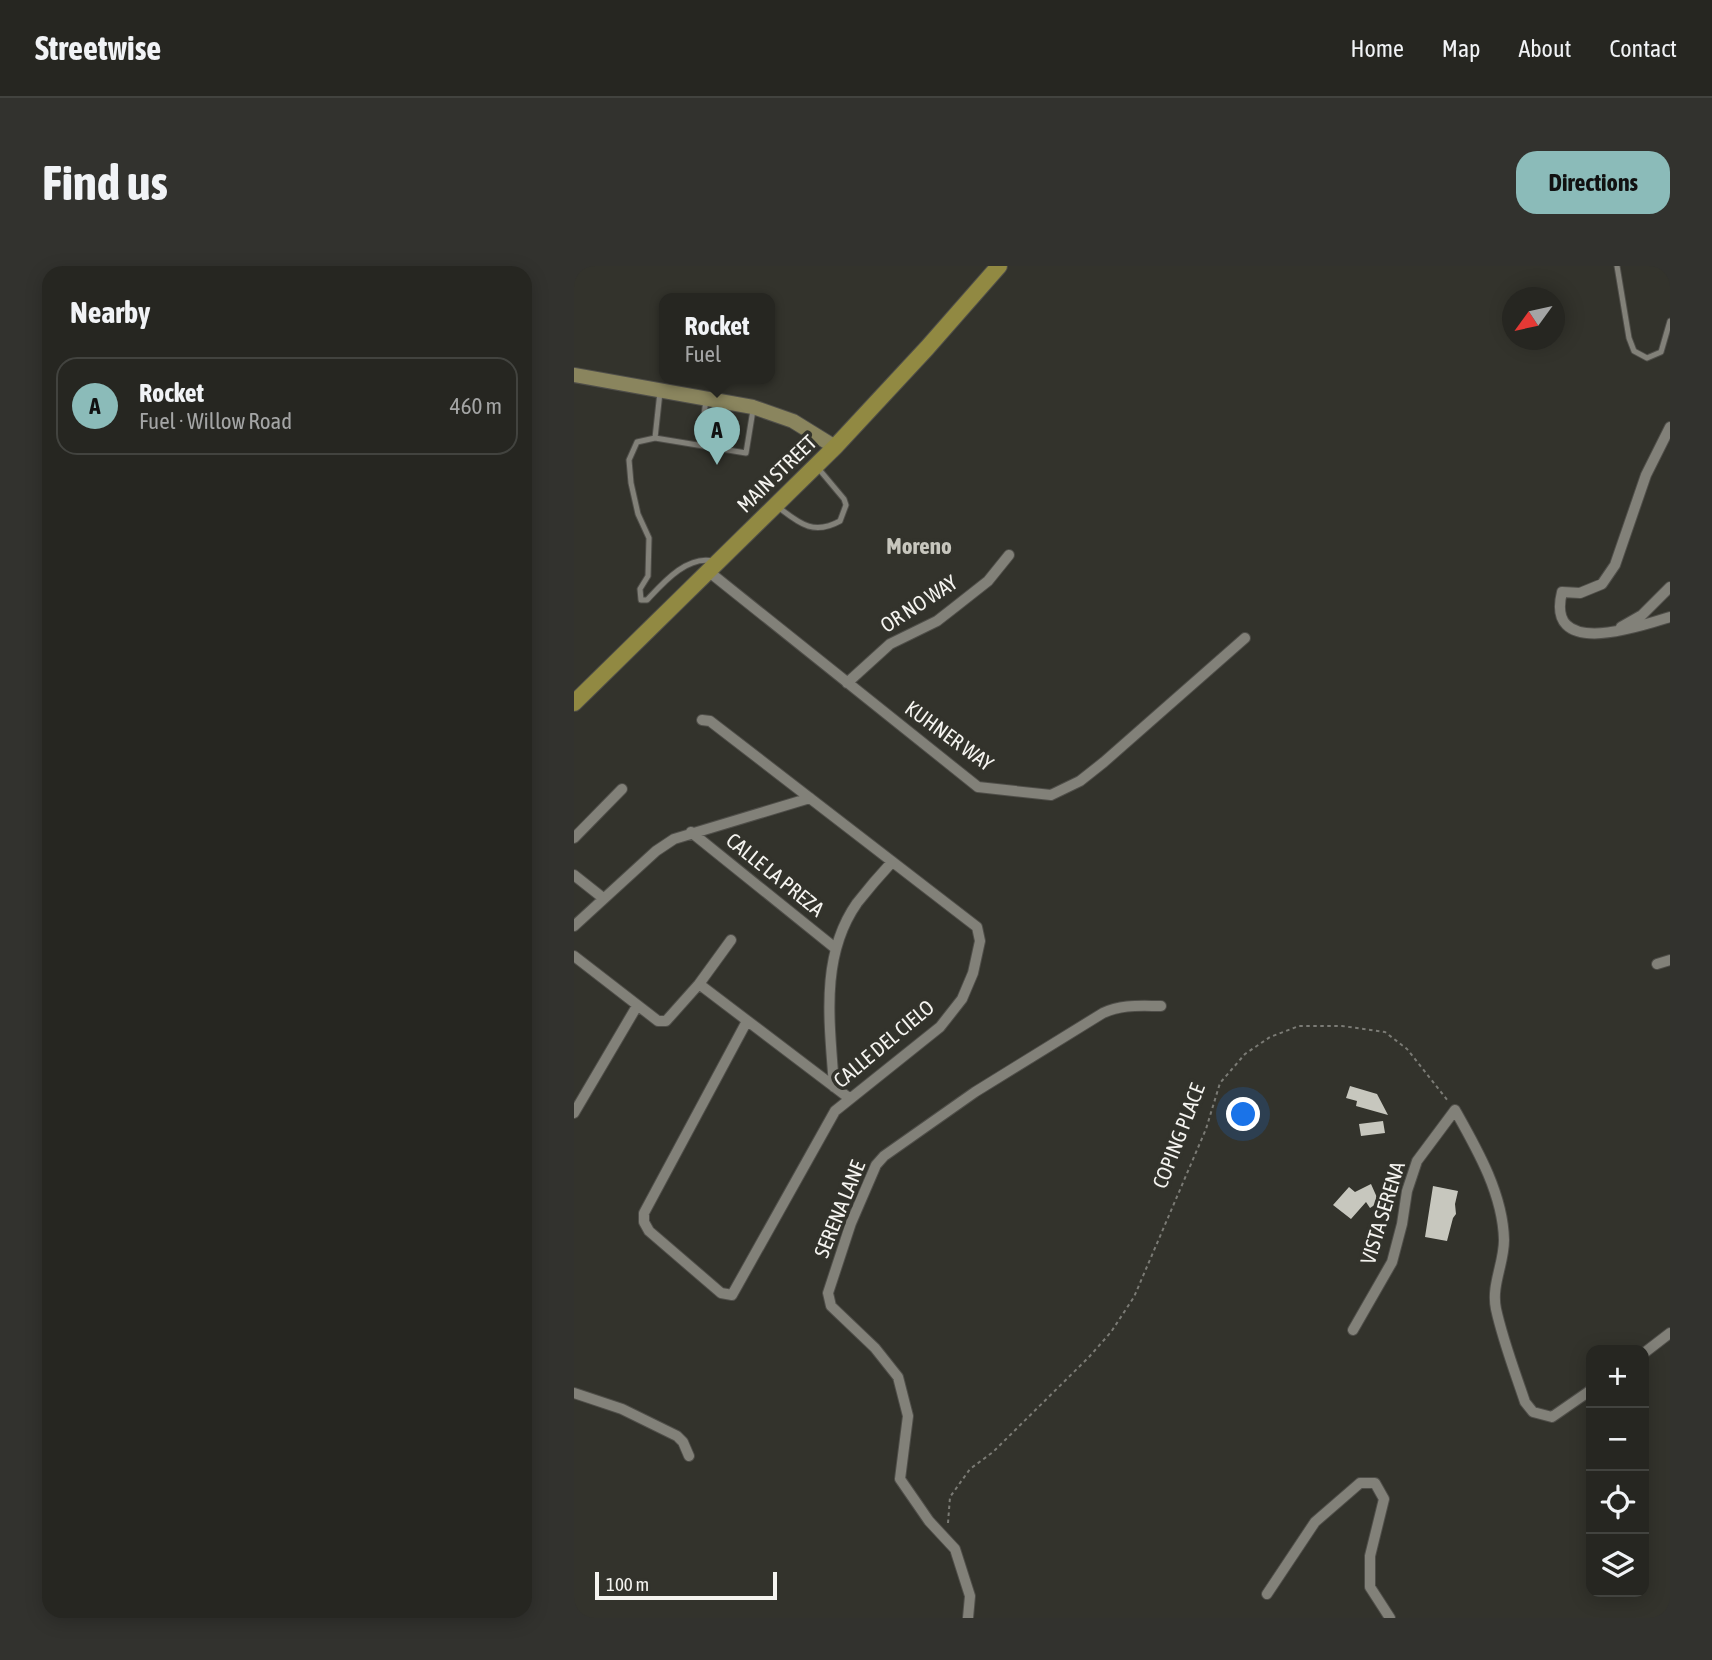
<!DOCTYPE html>
<html lang="en">
<head>
<meta charset="utf-8">
<style>
	:root { --surface:#262621; --page:#32322e; --text:#f1f3f6; --muted:#a4a5a5; --line:#42433f; --accent:#8bbbb9 }
	body { margin:0; font-family:"Asap Condensed",sans-serif; background:var(--page); color:var(--text) }
	.controls { position:absolute; right:21px; bottom:21px; display:grid; overflow:hidden; border-radius:14px; box-shadow:0 4px 18px #0003 }
	.controls button { width:63px; height:63px; display:grid; place-items:center; padding:0; border:0; border-bottom:2px solid var(--line); background:var(--surface); color:var(--text); font:35px sans-serif }
	.compass { position:absolute; left:928px; top:21px; width:63px; height:63px; border-radius:50%; background:var(--surface); box-shadow:0 4px 18px #0003; rotate:237deg }
	.scale { position:absolute; left:21px; bottom:18px; width:182px; box-sizing:border-box; padding-left:7px; border:4px solid #f5f4f0; border-top:0; font-size:19px; line-height:24px; white-space:nowrap; color:#f5f4f0; -webkit-text-stroke:5px #33332c; paint-order:stroke }
	.you { position:absolute; left:670px; top:849px; width:24px; height:24px; margin:-18px; border:5px solid #fff; border-radius:50%; background:#1a73e8; box-shadow:0 0 0 10px #1a73e833 }
	.badge { display:grid; place-items:center; width:46px; height:46px; border-radius:50%; background:var(--accent); color:#111; font-size:23px; font-weight:700 }
	.pin { position:absolute; translate:-50% -58px; filter:drop-shadow(0 2px 4px #0008) }
	.pin::after { content:''; position:absolute; top:37px; width:24px; height:21px; background:inherit; clip-path:polygon(0 0,100% 0,50% 100%) }
	.popup { position:absolute; left:85px; top:27px; width:116px; height:91px; box-sizing:border-box; display:grid; place-content:center; border-radius:14px; background:var(--surface); filter:drop-shadow(0 2px 5px #0005); font-size:23px; white-space:nowrap; color:var(--muted) }
	.popup b { font-size:26px; color:var(--text) }
	.popup::after { content:''; position:absolute; left:50%; top:100%; margin-left:-14px; border:14px solid transparent; border-top-color:var(--surface) }
	.list { margin:0; padding:0; list-style:none }
	h2 { display:flex; justify-content:space-between; align-items:center; height:91px; margin:0; padding:0 28px; font-size:30px }
	h2 small { font-size:23px; font-weight:400; color:var(--muted) }
	.list li { display:grid; grid-template-columns:46px 1fr auto; gap:21px; align-items:center; box-sizing:border-box; height:98px; margin:0 14px 14px; padding:0 14px; border:2px solid var(--line); border-radius:21px }
	.list b { display:block; font-size:26px; white-space:nowrap }
	.list p { margin:0; font-size:23px; white-space:nowrap; color:var(--muted) }
	.list em { font-size:23px; font-style:normal; color:var(--muted) }
	.icon { flex:none; width:38px; height:38px; fill:none; stroke:currentColor; stroke-width:2; stroke-linecap:round; stroke-linejoin:round }
	.map { position:relative; flex:none; width:1096px; height:1352px; overflow:hidden; border-radius:21px }
	header { display:flex; align-items:center; gap:42px; box-sizing:border-box; height:98px; padding:0 35px; background:var(--surface); border-bottom:2px solid var(--line) }
	header strong { font-size:33px }
	nav { display:flex; gap:38px; margin-inline-start:auto; font-size:24px }
	.intro { display:flex; align-items:center; justify-content:space-between; box-sizing:border-box; height:168px; padding:0 42px }
	h1 { margin:0; font-size:49px }
	.button { padding:18px 32px; border-radius:21px; background:var(--accent); color:#111; font-size:24px; font-weight:700 }
	main { display:flex; gap:42px; padding:0 42px }
	aside { flex:1; background:var(--surface); border-radius:21px; box-shadow:0 4px 18px #0003 }
	.map>svg:first-child { display:block }
	.building { fill:#c7c7be }
	.lines { fill:none; stroke-linecap:round; stroke-linejoin:round }
	.lane-casing { stroke:#4f4e49; stroke-width:7 }
	.street-casing { stroke:#4f4e49; stroke-width:12 }
	.secondary-casing { stroke:#4f4e49; stroke-width:16 }
	.primary-casing { stroke:#4f4e49; stroke-width:18 }
	.path { stroke:#7b7b75; stroke-width:2; stroke-dasharray:3.5 3.5; stroke-linecap:butt }
	.lane { stroke:#828179; stroke-width:5 }
	.street { stroke:#828179; stroke-width:10 }
	.secondary { stroke:#8a855e; stroke-width:14 }
	.primary { stroke:#918942; stroke-width:16 }
	.labels { text-anchor:middle; stroke-width:7; stroke-linejoin:round; paint-order:stroke }
	.street-label { font-size:21px; fill:#f5f4f0; stroke:#33332c }
	.neighbourhood-label { font-size:23px; font-weight:bold; fill:#c7c6bd; stroke:#33332c }
</style>
</head>
<body>
<header>
<strong>Streetwise</strong>
<nav><a>Home</a><a>Map</a><a>About</a><a>Contact</a></nav>
</header>
<div class="intro"><h1>Find us</h1><a class="button">Directions</a></div>
<main>
<aside>
<h2>Nearby<small></small></h2>
<ul class="list">
<li><span class="badge">A</span><div><b>Rocket</b><p>Fuel · Willow Road</p></div><em>460 m</em></li>
</ul>
</aside>
<div class="map">
<svg width="1096" height="1352" viewBox="0 0 1096 1352">
	<rect width="100%" height="100%" fill="#33332c"/>
	<!-- building -->
	<path class="building" d="M776,820l27,8 11,21 -32,-9 1,-5 -11,-3z
		M809,855l2,12 -24,3 -2,-12z
		M797,918l8,18 -9,6 -4,-6 -15,17 -18,-14 16,-18 6,5z
		M859,920l25,5 -3,13 1,10 -3,4 -6,23 -22,-4z"/>
	<g class="lines">
		<!-- lane casing -->
		<g class="lane-casing">
			<path id="lane" d="M1043,0l12,72 5,13 13,7 14,-6 9,-31
				M86,126l-5,46 91,15 7,-43
				M81,172l-18,4 -8,18 2,23 7,31 11,24 -1,38 -8,13 1,11h6c16,-17 40,-45 66,-39
				M126,179l6,-45
				M204,241c21,16 35,29 62,14l6,-16 -2,-6 -26,-31"/>
		</g>
		<!-- street casing -->
		<g class="street-casing">
			<path id="street" d="M1096,161l-24,48 -31,90 -13,19 -22,9 -18,-1c-17,67 76,35 108,25
				M134,305l270,216 73,8 29,-14 24,-19 141,-124
				M1047,361l21,-12 28,-28
				M273,417l43,-39 47,-23 18,-14 33,-26 21,-26
				M128,454l8,1 267,206 3,14 -7,32 -11,26 -22,28 -105,84 -103,184 -11,-2 -72,-62 -5,-9v-9l103,-192
				M117,566l144,116
				M0,572l48,-49
				M0,609l29,23
				M0,660l82,-75 18,-12 136,-41
				M0,690l84,65h8l33,-37 32,-44
				M1083,698l13,-4
				M125,718l150,114
				M260,821c-4,-62 -15,-130 23,-184 11,-14 23,-28 35,-41
				M0,847l63,-107
				M779,1064l39,-68 10,-38 5,-33 10,-30 38,-51c22,39 48,84 49,130 0,24 -13,45 -8,69 7,32 19,63 29,93l8,10 19,5 39,-27
				M1070,1087l26,-20
				M0,1127l48,16 55,27 6,6 6,14
				M693,1328l48,-72 45,-39h15l9,16 -14,57v31l20,31
				M394,1352l2,-22 -15,-47 -26,-28 -29,-42 8,-63 -10,-39 -23,-29 -44,-42 -3,-13 23,-70 25,-58 8,-9 91,-64 128,-79c19,-9 38,-7 58,-7"/>
		</g>
		<!-- secondary casing -->
		<g class="secondary-casing">
			<path id="secondary" d="M0,109l179,32 40,14 42,26"/>
		</g>
		<!-- primary casing -->
		<g class="primary-casing">
			<path id="primary" d="M0,437l261,-256 92,-99 72,-82"/>
		</g>
		<!-- path -->
		<path class="path" d="M374,1257l2,-26 20,-28 23,-17 96,-95 22,-25 23,-35 72,-168 14,-46 25,-29 25,-17 29,-11h43l43,6 22,17 41,52"/>
		<!-- lane -->
		<use href="#lane" class="lane"/>
		<!-- street -->
		<use href="#street" class="street"/>
		<!-- secondary -->
		<use href="#secondary" class="secondary"/>
		<!-- primary -->
		<use href="#primary" class="primary"/>
	</g>
	<g class="labels">
		<!-- street labels -->
		<g class="street-label">
			<text transform="translate(203 208) rotate(-44)" y="7">MAIN STREET</text>
			<text transform="translate(345 338) rotate(-33)" y="7">OR NO WAY</text>
			<text transform="translate(375 470) rotate(36)" y="7">KUHNER WAY</text>
			<text transform="translate(201 609) rotate(39)" y="7">CALLE LA PREZA</text>
			<text transform="translate(310 778) rotate(-40)" y="7">CALLE DEL CIELO</text>
			<text transform="translate(605 870) rotate(-69)" y="7">COPING PLACE</text>
			<text transform="translate(266 943) rotate(-68)" y="7">SERENA LANE</text>
			<text transform="translate(809 947) rotate(-73)" y="7">VISTA SERENA</text>
		</g>
		<!-- neighbourhood labels -->
		<g class="neighbourhood-label">
			<text x="345" y="288">Moreno</text>
		</g>
	</g>
</svg>
<div class="controls">
<button>+</button>
<button>−</button>
<button><svg class="icon" aria-label="locate" viewBox="0 0 24 24"><circle cx="12" cy="12" r="6"/><path d="M12 2v4M12 18v4M2 12h4M18 12h4"/></svg></button>
<button><svg class="icon" aria-label="layers" viewBox="0 0 24 24"><path d="M12 4l9 5-9 5-9-5zM3 14l9 5 9-5"/></svg></button>
</div>
<svg class="compass" viewBox="-18 -18 36 36"><path d="M0-13l5 13h-10z" fill="#e53935"/><path d="M0 13l5-13h-10z" fill="#a4a5a5"/></svg>
<div class="scale">100 m</div>
<div class="you"></div>
<div class="pin badge" style="left:143px;top:199px">A</div>
<div class="popup"><b>Rocket</b>Fuel</div>
</div>
</main>
</body>
</html>
